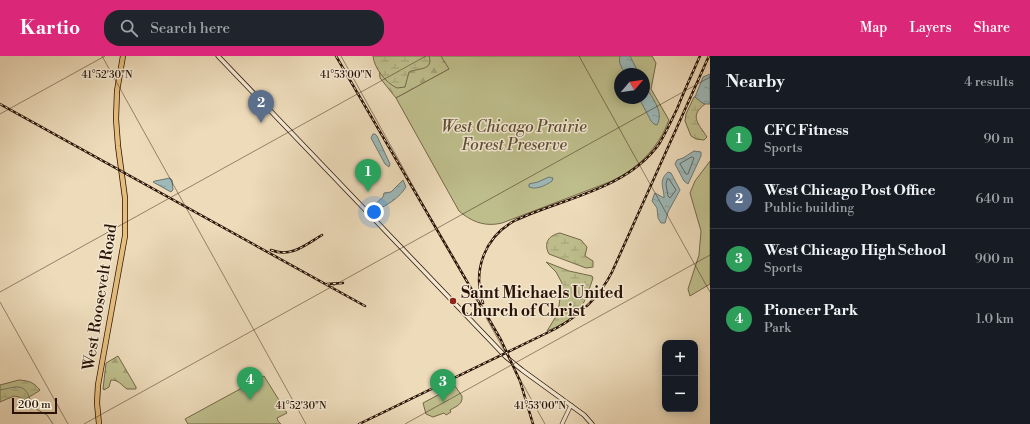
<!DOCTYPE html>
<html lang="en">
<head>
<meta charset="utf-8">
<style>
	:root { --surface:#171b24; --page:#20242c; --text:#f1f3f6; --muted:#9ea1a6; --line:#363941; --accent:#db2777 }
	body { margin:0; font-family:"Libre Bodoni",serif; background:var(--page); color:var(--text) }
	.controls { position:absolute; right:12px; bottom:12px; display:grid; overflow:hidden; border-radius:8px; box-shadow:0 2px 10px #0003 }
	.controls button { width:36px; height:36px; display:grid; place-items:center; padding:0; border:0; border-bottom:1px solid var(--line); background:var(--surface); color:var(--text); font:20px sans-serif }
	.compass { position:absolute; left:614px; top:12px; width:36px; height:36px; border-radius:50%; background:var(--surface); box-shadow:0 2px 10px #0003; rotate:61deg }
	.scale { position:absolute; left:12px; bottom:10px; width:45px; box-sizing:border-box; padding-left:4px; border:2px solid #2a1306; border-top:0; font-size:11px; line-height:14px; white-space:nowrap; color:#2a1306; -webkit-text-stroke:3px #f3e8d2; paint-order:stroke }
	.you { position:absolute; left:374px; top:156px; width:14px; height:14px; margin:-10px; border:3px solid #fff; border-radius:50%; background:#1a73e8; box-shadow:0 0 0 6px #1a73e833 }
	.badge { display:grid; place-items:center; width:26px; height:26px; border-radius:50%; background:var(--accent); color:#fff; font-size:13px; font-weight:700 }
	.pin { position:absolute; translate:-50% -33px; filter:drop-shadow(0 1px 2px #0008) }
	.pin::after { content:''; position:absolute; top:21px; width:14px; height:12px; background:inherit; clip-path:polygon(0 0,100% 0,50% 100%) }
	.list { margin:0; padding:0; list-style:none }
	h2 { display:flex; justify-content:space-between; align-items:center; height:52px; margin:0; padding:0 16px; font-size:17px }
	h2 small { font-size:13px; font-weight:400; color:var(--muted) }
	.list li { display:grid; grid-template-columns:26px 1fr auto; gap:12px; align-items:center; box-sizing:border-box; height:60px; padding:0 16px; border-top:1px solid var(--line) }
	.list b { display:block; font-size:15px; white-space:nowrap }
	.list p { margin:0; font-size:13px; white-space:nowrap; color:var(--muted) }
	.list em { font-size:13px; font-style:normal; color:var(--muted) }
	.icon { flex:none; width:22px; height:22px; fill:none; stroke:currentColor; stroke-width:2; stroke-linecap:round; stroke-linejoin:round }
	.map { position:relative; flex:none; width:710px; height:368px; overflow:hidden }
	header { display:flex; align-items:center; gap:24px; box-sizing:border-box; height:56px; padding:0 20px; background:var(--accent); color:#fff }
	header strong { font-size:19px }
	nav { display:flex; gap:22px; margin-inline-start:auto; font-size:14px }
	.search { width:280px; height:36px; background:var(--page); display:flex; align-items:center; gap:10px; box-sizing:border-box; padding:0 14px; border-radius:16px; color:var(--muted); font-size:15px }
	main { display:flex }
	aside { flex:1; background:var(--surface) }
	.map>svg:first-child { display:block }
	.forest { fill:url(#forest-firs); stroke:#746849 }
	.wetland { fill:url(#wetland-marsh); stroke:#746849 }
	.park { fill:#bebe8c; stroke:#746849; fill-rule:evenodd }
	.water { fill:url(#water-ripples); stroke:#6f7771 }
	.lines { fill:none; stroke-linecap:round; stroke-linejoin:round }
	.shore { stroke:#646660; stroke-width:1 }
	.stream { stroke:#6f7771; stroke-width:1 }
	.tertiary-casing { stroke:#5b4533; stroke-width:4.5 }
	.secondary-casing { stroke:#2a1306; stroke-width:5 }
	.primary-casing { stroke:#2a1306; stroke-width:6 }
	.tertiary { stroke:#f3e8d2; stroke-width:3 }
	.secondary { stroke:#f3e8d2; stroke-width:3.5 }
	.primary { stroke:#e6be7d; stroke-width:4.5 }
	.rail-casing { stroke:#2a1306; stroke-width:2.5 }
	.rail { stroke:#f3e8d2; stroke-width:1; stroke-dasharray:3; stroke-linecap:butt }
	.ticks { fill:none; stroke:#2a1306; stroke-width:1; stroke-opacity:0.45 }
	.poi-dot { fill:#8f2418; stroke:#f3e8d2; stroke-width:1.5 }
	.labels { text-anchor:middle; stroke-width:3; stroke-linejoin:round; paint-order:stroke }
	.park-label { font-size:16px; font-style:italic; fill:#5e4f35; stroke:#f3e8d2 }
	.poi-label { font-size:16px; font-weight:bold; fill:#2a1306; stroke:#f3e8d2; text-anchor:start }
	.street-label { font-size:16px; fill:#2a1306; stroke:#f3e8d2 }
	.ticks-label { font-size:10px; text-anchor:middle; fill:#2a1306; stroke:#f3e8d2; stroke-width:3; stroke-linejoin:round; paint-order:stroke }
</style>
</head>
<body>
<header>
<strong>Kartio</strong>
<div class="search"><svg class="icon" aria-label="search" viewBox="0 0 24 24"><circle cx="10" cy="10" r="6"/><path d="M15 15l6 6"/></svg>Search here</div>
<nav><a>Map</a><a>Layers</a><a>Share</a></nav>
</header>
<main>
<div class="map">
<svg width="710" height="368" viewBox="0 0 710 368">
	<defs>
		<pattern id="forest-firs" width="22" height="20" patternUnits="userSpaceOnUse"><rect width="22" height="20" fill="#bebe8c"/><path d="M5 1l3.5 6h-7zM16 11l3.5 6h-7z" fill="#a3a277"/></pattern>
		<pattern id="wetland-marsh" width="20" height="14" patternUnits="userSpaceOnUse"><rect width="20" height="14" fill="#bebe8c"/><path d="M1 5h8M5 5V1M11 12h8M15 12V8" fill="none" stroke="#a3a277"/></pattern>
		<pattern id="water-ripples" width="26" height="14" patternUnits="userSpaceOnUse"><rect width="26" height="14" fill="#9db9b9"/><path d="M2 4q2-2 4 0t4 0M15 11q2-2 4 0t4 0" fill="none" stroke="#879e9e"/></pattern>
	</defs>
	<rect width="100%" height="100%" fill="#eddbba"/>
	<filter id="stains"><feTurbulence type="fractalNoise" baseFrequency=".005" numOctaves="4"/><feColorMatrix values="0 0 0 0 .2 0 0 0 0 .09 0 0 0 0 .02 0 0 0 .5 -.17"/></filter>
	<radialGradient id="worn" r=".72"><stop offset=".6" stop-color="#630" stop-opacity="0"/><stop offset="1" stop-color="#630" stop-opacity=".3"/></radialGradient>
	<!-- forest -->
	<path class="forest" d="M374,0h76l1,12 -55,30 -16,-20 -1,-11z
		M118,300l18,31v2h-9c-6,-4 -8,-9 -16,-9l-2,7 -5,3 -1,-1 3,-26z"/>
	<!-- wetland -->
	<path class="wetland" d="M373,0h56c5,15 -12,12 -20,16l-4,15 -8,1c-11,-5 -23,-20 -24,-32z
		M694,41h1l10,7c-16,12 -7,19 2,33l-3,3 -8,-1 -5,-3 -6,-15 1,-7z
		M560,177l21,7 6,7 -2,9 8,5v6l-7,1 -37,-14c-6,-11 0,-19 11,-21z
		M546,206l23,9 23,5 1,2c-3,9 -8,25 -14,32 -7,10 -22,17 -32,21l11,-18 4,-30 -6,-11z
		M19,324c11,1 14,2 21,10l-1,1 -15,9 -5,-3 -5,-1 -14,6v-17z"/>
	<!-- park -->
	<path class="park" d="M441,0h211l4,7 -5,26 18,31c-11,29 -33,51 -62,63l-105,40c-17,4 -30,-1 -43,-12l-63,-113 53,-29zM620,18h24v24h-24z
		M710,105v123l-20,12 -2,-7 11,-34 2,-24 -11,-38 5,-12z
		M264,320l23,37 -10,5 1,3 3,3h-93l-3,-5z
		M455,330l7,10c1,8 -5,10 -12,14l1,2 -5,3 -2,-2 -11,4 -7,-3 -3,-11z"/>
	<!-- water -->
	<path class="water" d="M620,0h10l9,18h-14c-3,-6 -7,-11 -5,-18z
		M710,18v30h-5l-4,-2 -6,-5 8,-20z
		M644,27c6,13 21,28 13,42l-3,-1 -3,-3 -12,-23h5z
		M373,78h2l2,2 13,28 -1,3 -4,-3 -14,-26z
		M694,95l7,1v4l-13,28 -4,-3 -9,-17 2,-4 6,-2z
		M668,116l3,1 9,17 -12,22 -3,11h-4l-3,-5 -1,-10 -5,-7 2,-6 1,-2 9,5c0,-11 -6,-17 4,-26z
		M549,121l4,1 -1,3c-7,5 -16,9 -23,6v-3l9,-2z
		M170,122l2,2 1,10 -2,2 -18,-10 2,-1z
		M403,124l3,7c-7,11 -18,18 -30,23l-3,-1v-3l10,-9 1,-4 7,-1z"/>
	<g class="lines">
		<!-- shore -->
		<path class="shore" d="M692,101l2,1 -6,16h-2l-6,-10z
			M669,123l7,11 -6,8 -2,-2 -2,-12 1,-4z"/>
		<!-- stream -->
		<path class="stream" d="M0,334c14,-2 24,-9 30,9
			M31,346l5,7 11,6 6,9"/>
		<!-- tertiary casing -->
		<g class="tertiary-casing">
			<path id="tertiary" d="M562,368l9,-19"/>
		</g>
		<!-- secondary casing -->
		<g class="secondary-casing">
			<path id="secondary" d="M218,0l288,301 16,13 62,45 8,9"/>
		</g>
		<!-- primary casing -->
		<g class="primary-casing">
			<path id="primary" d="M99,368l-2,-21 1,-18 27,-149v-38l-7,-52 -2,-27 1,-28 6,-35"/>
		</g>
		<!-- tertiary -->
		<use href="#tertiary" class="tertiary"/>
		<!-- secondary -->
		<use href="#secondary" class="secondary"/>
		<!-- primary -->
		<use href="#primary" class="primary"/>
		<!-- rail casing -->
		<g class="rail-casing">
			<path id="rail" d="M336,0l165,284 19,41 13,43
				M0,48l365,202
				M271,194c20,8 34,-5 51,-15
				M327,228l16,-1
				M483,247c-11,-33 2,-67 33,-83 48,-22 111,-31 143,-76 7,-11 12,-23 18,-35 7,-18 15,-35 23,-53
				M359,368l196,-95c24,-13 45,-33 57,-57l97,-216"/>
		</g>
		<!-- rail -->
		<use href="#rail" class="rail"/>
	</g>
	<!-- ticks -->
	<path class="ticks" d="M102,0l204,368M341,0l204,368M579,0l131,236M0,58l105,-58M0,236l426,-236M0,246l68,122M84,368l626,-347M405,368l305,-169"/>
	<!-- markers -->
	<circle class="poi-dot" cx="453" cy="245" r="4"/>
	<g class="labels">
		<!-- park labels -->
		<g class="park-label">
			<text x="514" y="76">West Chicago Prairie<tspan x="514" dy="18">Forest Preserve</tspan></text>
		</g>
		<!-- poi labels -->
		<g class="poi-label">
			<text x="461" y="242">Saint Michaels United<tspan x="461" dy="18">Church of Christ</tspan></text>
		</g>
		<!-- street labels -->
		<g class="street-label">
			<text transform="translate(99 241) rotate(-81)" y="6">West Roosevelt Road</text>
		</g>
	</g>
	<g class="ticks-label">
		<text x="107" y="22">41°52'30"N</text>
		<text x="346" y="22">41°53'00"N</text>
		<text x="301" y="353">41°52'30"N</text>
		<text x="540" y="353">41°53'00"N</text>
	</g>
	<rect width="100%" height="100%" filter="url(#stains)"/>
	<rect width="100%" height="100%" fill="url(#worn)"/>
</svg>
<div class="controls">
<button>+</button>
<button>−</button>
</div>
<svg class="compass" viewBox="-18 -18 36 36"><path d="M0-13l5 13h-10z" fill="#e53935"/><path d="M0 13l5-13h-10z" fill="#9ea1a6"/></svg>
<div class="scale">200 m</div>
<div class="you"></div>
<div class="pin badge" style="left:368px;top:136px;background:#2e9e5b">1</div>
<div class="pin badge" style="left:261px;top:67px;background:#5c6f8a">2</div>
<div class="pin badge" style="left:443px;top:346px;background:#2e9e5b">3</div>
<div class="pin badge" style="left:250px;top:344px;background:#2e9e5b">4</div>
</div>
<aside>
<h2>Nearby<small>4 results</small></h2>
<ul class="list">
<li><span class="badge" style="background:#2e9e5b">1</span><div><b>CFC Fitness</b><p>Sports</p></div><em>90 m</em></li>
<li><span class="badge" style="background:#5c6f8a">2</span><div><b>West Chicago Post Office</b><p>Public building</p></div><em>640 m</em></li>
<li><span class="badge" style="background:#2e9e5b">3</span><div><b>West Chicago High School</b><p>Sports</p></div><em>900 m</em></li>
<li><span class="badge" style="background:#2e9e5b">4</span><div><b>Pioneer Park</b><p>Park</p></div><em>1.0 km</em></li>
</ul>
</aside>
</main>
</body>
</html>
